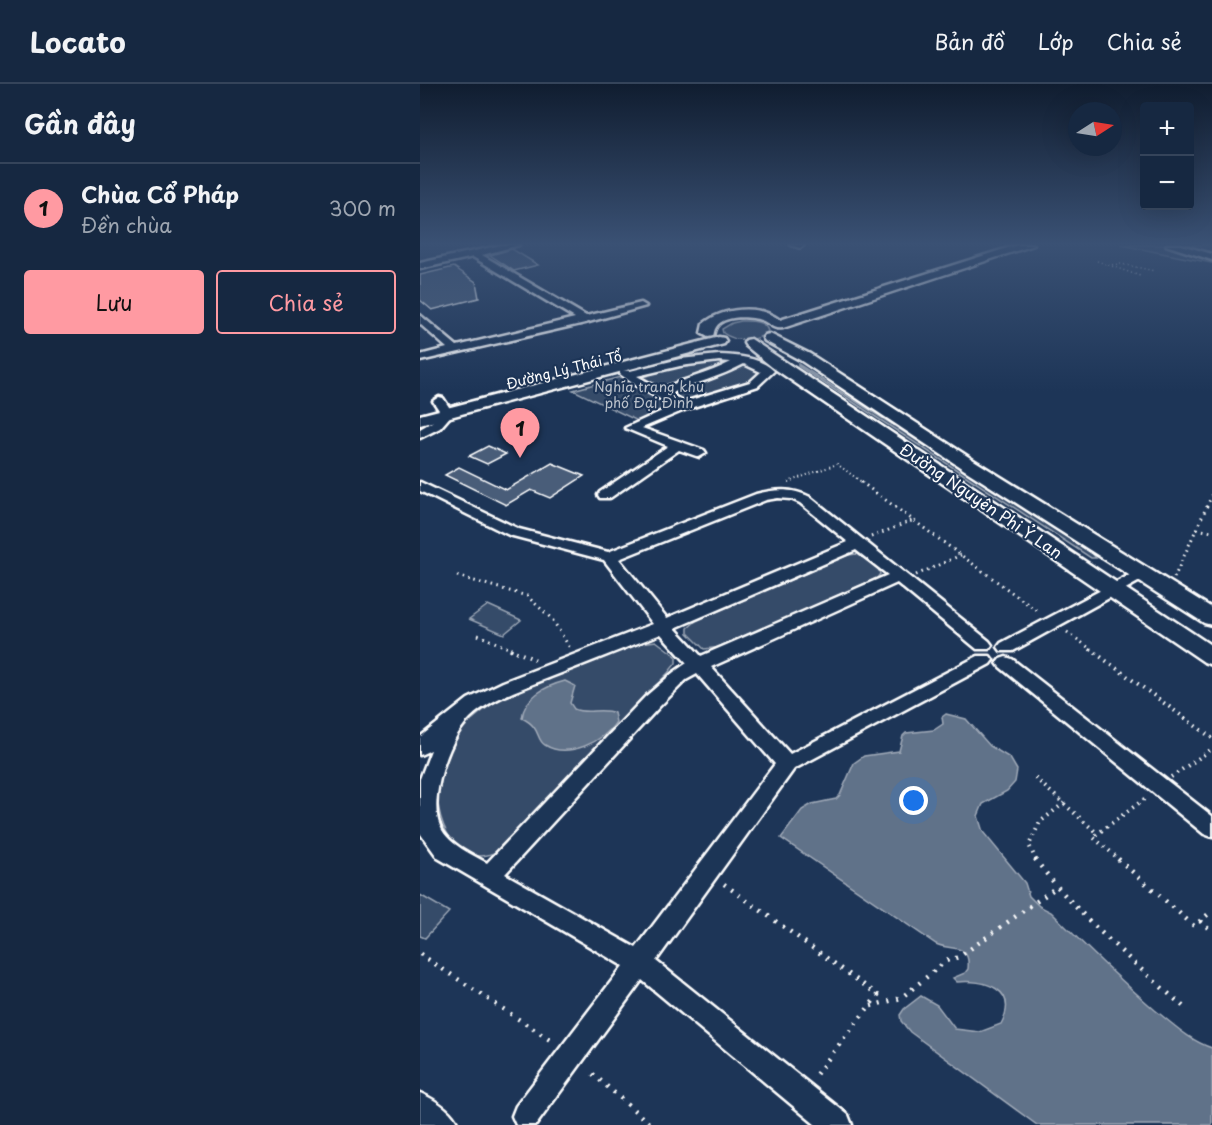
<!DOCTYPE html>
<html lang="vi">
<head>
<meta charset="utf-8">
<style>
	:root { --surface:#162841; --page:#23344c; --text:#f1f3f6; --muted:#9ea6b1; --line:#35445a; --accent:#ff9aa2 }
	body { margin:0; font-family:"Playpen Sans",sans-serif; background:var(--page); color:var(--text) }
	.controls { position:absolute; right:18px; top:18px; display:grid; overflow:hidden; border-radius:6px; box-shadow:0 6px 24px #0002 }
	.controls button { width:54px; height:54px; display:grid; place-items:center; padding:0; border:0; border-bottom:2px solid var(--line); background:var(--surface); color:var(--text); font:30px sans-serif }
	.compass { position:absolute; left:648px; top:18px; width:54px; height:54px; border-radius:50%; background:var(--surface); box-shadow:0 6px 24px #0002; rotate:78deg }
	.you { position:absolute; left:494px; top:717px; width:21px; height:21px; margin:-15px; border:4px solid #fff; border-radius:50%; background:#1a73e8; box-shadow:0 0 0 9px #1a73e833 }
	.badge { display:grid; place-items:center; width:39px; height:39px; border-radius:50%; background:var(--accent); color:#111; font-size:20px; font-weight:700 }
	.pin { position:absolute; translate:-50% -50px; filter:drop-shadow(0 2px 3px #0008) }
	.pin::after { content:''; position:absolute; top:32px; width:21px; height:18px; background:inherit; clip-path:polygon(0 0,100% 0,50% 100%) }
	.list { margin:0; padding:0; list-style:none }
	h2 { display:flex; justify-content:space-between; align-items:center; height:78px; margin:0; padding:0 24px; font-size:26px }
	h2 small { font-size:20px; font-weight:400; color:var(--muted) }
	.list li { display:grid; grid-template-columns:39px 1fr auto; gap:18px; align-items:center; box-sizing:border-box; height:90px; padding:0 24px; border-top:2px solid var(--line) }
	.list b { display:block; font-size:22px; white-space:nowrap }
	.list p { margin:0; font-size:20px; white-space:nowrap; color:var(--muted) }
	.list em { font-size:20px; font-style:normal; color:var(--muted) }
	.actions { display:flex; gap:12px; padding:18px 24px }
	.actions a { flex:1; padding:14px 0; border:2px solid var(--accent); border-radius:6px; text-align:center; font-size:21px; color:var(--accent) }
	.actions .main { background:var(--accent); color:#111 }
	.map { position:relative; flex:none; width:792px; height:1041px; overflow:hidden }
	header { display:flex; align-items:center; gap:36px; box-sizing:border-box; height:84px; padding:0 30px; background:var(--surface); border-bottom:2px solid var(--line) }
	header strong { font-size:28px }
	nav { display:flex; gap:33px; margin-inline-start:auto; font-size:21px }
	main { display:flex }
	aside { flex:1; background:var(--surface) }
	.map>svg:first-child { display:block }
	.green { fill:#364b69; stroke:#9aa5b4; stroke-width:1.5 }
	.water { fill:#617289; stroke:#a0aab8; stroke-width:1.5 }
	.building { fill:#4a5d79; stroke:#fff; stroke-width:1.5 }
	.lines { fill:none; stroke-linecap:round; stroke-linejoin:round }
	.minor-casing { stroke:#fff; stroke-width:5 }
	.major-casing { stroke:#fff; stroke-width:5 }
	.path-far4 { stroke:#fff; stroke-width:1.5; stroke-dasharray:1 3; stroke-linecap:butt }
	.path-far3 { stroke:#fff; stroke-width:2; stroke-dasharray:1 3; stroke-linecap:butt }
	.path-far2 { stroke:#fff; stroke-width:3; stroke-dasharray:1.5 4.5; stroke-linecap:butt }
	.path-far1 { stroke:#fff; stroke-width:4; stroke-dasharray:1.5 5; stroke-linecap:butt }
	.path { stroke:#fff; stroke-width:4.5; stroke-dasharray:2 7; stroke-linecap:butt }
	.minor { fill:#1d3557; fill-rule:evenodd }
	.major { fill:#1d3557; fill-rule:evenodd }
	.labels { text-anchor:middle; stroke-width:4.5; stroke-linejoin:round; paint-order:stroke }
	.far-street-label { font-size:14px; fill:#fff; stroke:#1d3557 }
	.far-park-label { font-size:14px; fill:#b9c0ca; stroke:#1d3557 }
	.street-label { font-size:16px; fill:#fff; stroke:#1d3557 }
</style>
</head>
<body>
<header>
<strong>Locato</strong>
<nav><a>Bản đồ</a><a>Lớp</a><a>Chia sẻ</a></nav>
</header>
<main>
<aside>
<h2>Gần đây<small></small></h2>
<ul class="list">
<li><span class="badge">1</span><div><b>Chùa Cổ Pháp</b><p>Đền chùa</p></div><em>300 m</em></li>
</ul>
<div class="actions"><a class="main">Lưu</a><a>Chia sẻ</a></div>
</aside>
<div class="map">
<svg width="792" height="1041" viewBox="0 0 792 1041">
	<rect width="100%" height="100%" fill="#1d3557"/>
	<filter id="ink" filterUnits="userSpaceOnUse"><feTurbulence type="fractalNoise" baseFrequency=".0167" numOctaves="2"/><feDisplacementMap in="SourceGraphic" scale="12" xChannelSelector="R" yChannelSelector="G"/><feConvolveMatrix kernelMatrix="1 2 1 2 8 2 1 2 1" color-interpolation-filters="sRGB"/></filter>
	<g filter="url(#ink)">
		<!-- green -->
		<path class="green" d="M701,161h91v18z
			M321,237c10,0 24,-1 27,10 -11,12 -32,11 -45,2l-1,-4 10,-6z
			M291,273l57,11 -17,19 -107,37 -71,-34 109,-30z
			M378,280l294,189 4,5h-5l-293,-192z
			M437,470l21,14 2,6 -3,4 -155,69 -18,2 -16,-16v-5l8,-7 152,-66z
			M68,521l33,15 -17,14 -35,-15z
			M236,557l20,15v7l-8,10 -172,179c-46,21 -67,-47 -56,-81 6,-20 19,-40 34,-53 40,-36 117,-57 167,-75z
			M0,811l29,17 -24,26 -5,-2z"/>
		<!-- water -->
		<path class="water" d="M145,597l10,5 -5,17 4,6c13,6 28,-2 40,4l2,9c-12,20 -49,37 -71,23 -10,-6 -3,-17 -23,-27 2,-21 24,-32 43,-37z
			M526,630l20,5 24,27 20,12 7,12 -2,12 -8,9 -24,13 -5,12 5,16 42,51 4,13 10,10 12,6c34,34 68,67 104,98 18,14 35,31 57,38v77h-175l-127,-93 -9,-11 -1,-6 4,-6 17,-13 16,9 18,24 25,3 21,-8c19,-35 -17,-45 -44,-42l-4,-4 12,-5 3,-4c3,-27 -18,-18 -32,-25l-155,-106 21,-28 10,-6 24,-5 4,-4 14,-32 10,-7 35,-5 4,-15 3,-3 28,-3 9,-6 -1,-7z"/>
		<!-- building -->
		<path class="building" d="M92,165l26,16 -24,6 -24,-16z
			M34,183l22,15 3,16 -47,12 -12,-10v-25z
			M68,362l18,8 -19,10 -18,-8z
			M132,379l32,13 -34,22 -19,-8 -25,15 -61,-30 14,-8 47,23z"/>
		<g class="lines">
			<!-- minor casing -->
			<g class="minor-casing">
				<path id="minor" d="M81,161h18l-37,10 104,61 55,-13 5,3 -61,17 -165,38v-6l27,-7 -27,-24v-9l37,31 118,-28 -102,-61 -53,12v-6z
					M371,161h13l-4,3z
					M746,161h15l31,9v6z
					M299,271c19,1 40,2 55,16l-16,15 -71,23 -45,19 62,22 2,3 -7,4 -20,-7 -69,48h-10l-2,-3 2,-3 68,-46 -43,-18 48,-22 -38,-21 -15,-11v-4l10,1 50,-12zM299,277l12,1c-23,12 -47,17 -71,27l-23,-13 43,-10zM324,280l17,8 -11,10 -66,20 -14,-8c25,-11 50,-17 74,-30z
					M19,313l4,1 10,15 -13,15 -20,10v-9l12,-7 9,-9 -8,-12z
					M0,398l99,47 89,23 148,-58c19,-5 36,-6 54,3l179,144 3,4 -3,4h-12l-80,-66 -186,84 79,87 188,-98h12l3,4 -3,4 -196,105 -138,192 192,154 4,10h-36l-174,-145 -106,145h-20l-4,-9 4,-10 107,-140 -185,-108 -18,-25v-54l11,-29 -11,5v-18l48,-38 35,-17 150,-58 -49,-64 -95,-25 -89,-44zM358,414l13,1 9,4 48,39 -181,76 -48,-59 147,-59zM436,466l32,25 -187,81 -26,-28zM241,550l26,29 -13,9 -29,25 -158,166c-36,-20 -57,-28 -49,-75 4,-22 15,-54 32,-70 21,-20 54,-30 81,-41 37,-14 73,-29 110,-43zM277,590l78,90 -139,184 -131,-74 154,-167 27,-27z
					M723,484l6,2 2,3 -2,3 -136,75h-12l-3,-4 3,-4z
					M586,573l6,2 200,157v21l-8,-3 -204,-167 -3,-4 3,-4z
					M0,1009c15,7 32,17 38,32l-38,-1z"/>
			</g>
			<!-- major casing -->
			<g class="major-casing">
				<path id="major" d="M597,161h17l-251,83c-10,2 -13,-5 -22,-8 -11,-4 -38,-5 -45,7 -2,3 -2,6 -3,9l-5,1 -7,-4 2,-9c20,-17 56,-20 77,-4z
					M350,250l40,20 162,105 240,149v17l-8,-2 -244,-156 -160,-107 -35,-19 -2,-3 2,-3z
					M299,253l5,1 2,3 -2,3 -304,81v-10z
					M331,255l461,307v19l-8,-3 -432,-295 -26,-21 -2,-3 2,-3z"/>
			</g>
			<!-- path-far4 -->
			<path class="path-far4" d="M677,177l43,15
				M688,181l13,-1 34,7"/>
			<!-- path-far3 -->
			<path class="path-far3" d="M368,398l49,-18 26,19"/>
			<!-- path-far2 -->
			<path class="path-far2" d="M441,398l179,131
				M777,445l15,3
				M451,453l43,-17
				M496,491l45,-20
				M37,492l70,20 25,23 18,29
				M754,494l38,-83
				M647,548l25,18
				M58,551l35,15"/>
			<!-- path-far1 -->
			<path class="path-far1" d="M90,565l26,11
				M670,565l122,89
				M751,693l41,-28
				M615,694l63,56
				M616,776l-7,-15 11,-23 24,-19
				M700,776l-27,-23 54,-40"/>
			<!-- path -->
			<path class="path" d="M615,775c42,56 98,103 150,149
				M698,775l76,67 18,-15
				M304,800l154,111 -64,82
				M780,837l12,11
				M0,870l133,88
				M451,922l30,-8 45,-37 13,-4 99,-71
				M173,990l58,51"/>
			<!-- minor -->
			<use href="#minor" class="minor"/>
			<!-- major -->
			<use href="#major" class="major"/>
		</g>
	</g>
	<!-- sky -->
	<linearGradient id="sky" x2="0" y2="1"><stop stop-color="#101d30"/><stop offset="0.52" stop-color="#3a5174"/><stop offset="1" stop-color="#3a5174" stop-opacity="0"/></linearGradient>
	<rect width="792" height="307" fill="url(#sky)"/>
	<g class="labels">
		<!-- far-street labels -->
		<g class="far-street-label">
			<text transform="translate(144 286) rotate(-14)" y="5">Đường Lý Thái Tổ</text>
		</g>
		<!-- far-park labels -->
		<g class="far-park-label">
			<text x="229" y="308">Nghĩa trang khu<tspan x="229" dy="16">phố Đại Đình</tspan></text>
		</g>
		<!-- street labels -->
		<g class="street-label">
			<text transform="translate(561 417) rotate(34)" y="6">Đường Nguyên Phi Ỷ Lan</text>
		</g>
	</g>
</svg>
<div class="controls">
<button>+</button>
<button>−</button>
</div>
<svg class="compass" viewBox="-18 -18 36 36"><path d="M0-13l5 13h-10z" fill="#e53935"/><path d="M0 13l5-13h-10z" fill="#9ea6b1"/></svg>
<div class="you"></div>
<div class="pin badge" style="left:100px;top:374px">1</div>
</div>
</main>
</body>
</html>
